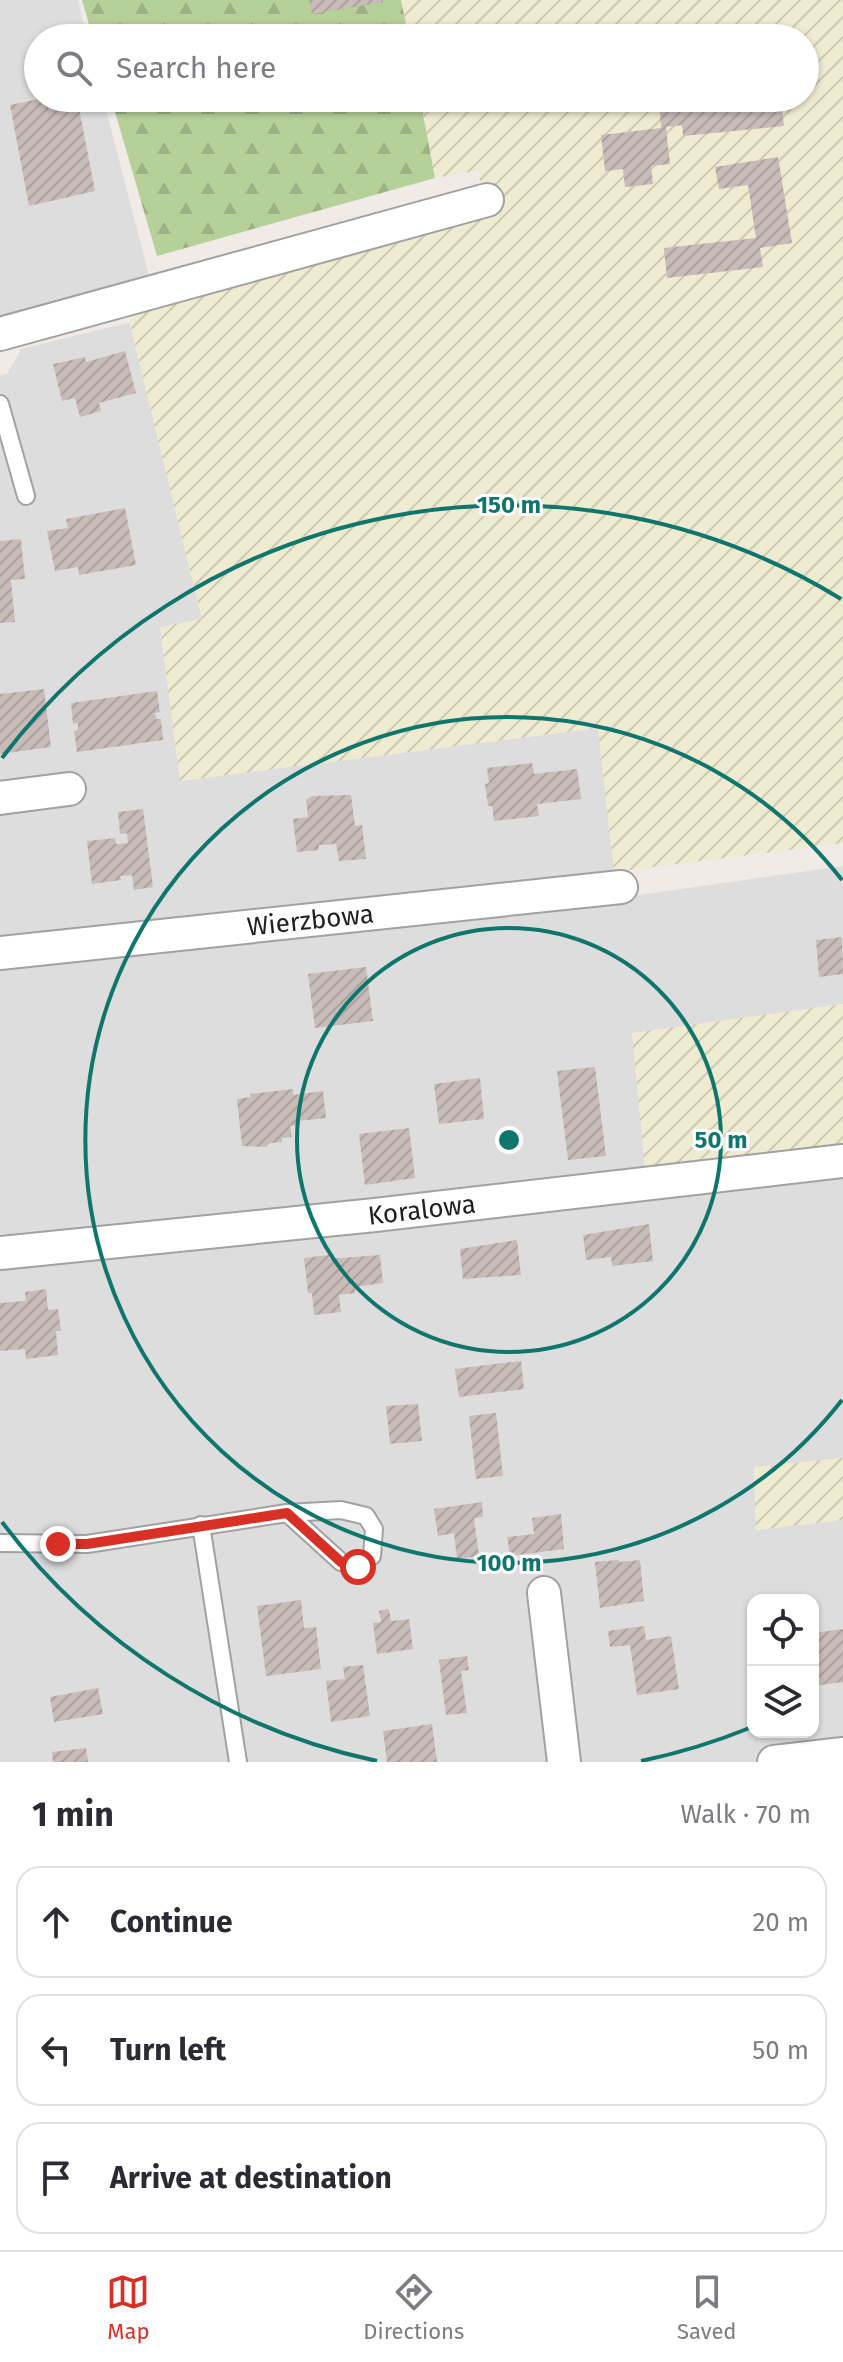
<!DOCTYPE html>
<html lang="en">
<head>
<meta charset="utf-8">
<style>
	:root { --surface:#fff; --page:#f7f7f7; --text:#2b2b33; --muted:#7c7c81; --line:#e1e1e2; --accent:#d93025 }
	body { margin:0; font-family:"Fira Sans",sans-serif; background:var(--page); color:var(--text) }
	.controls { position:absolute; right:24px; bottom:24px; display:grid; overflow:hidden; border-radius:16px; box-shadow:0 2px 6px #0004 }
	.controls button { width:72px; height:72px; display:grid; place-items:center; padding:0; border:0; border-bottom:2px solid var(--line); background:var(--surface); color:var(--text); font:40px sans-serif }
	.stop { position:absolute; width:24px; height:24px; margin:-18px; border:6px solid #d93025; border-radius:50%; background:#fff }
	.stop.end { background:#d93025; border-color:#fff; box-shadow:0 2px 8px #0008 }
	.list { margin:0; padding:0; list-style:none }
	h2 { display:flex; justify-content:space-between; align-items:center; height:104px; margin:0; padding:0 32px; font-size:34px }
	h2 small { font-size:26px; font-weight:400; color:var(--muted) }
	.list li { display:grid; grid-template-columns:52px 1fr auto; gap:24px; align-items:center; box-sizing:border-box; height:112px; margin:0 16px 16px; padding:0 16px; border:2px solid var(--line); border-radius:24px }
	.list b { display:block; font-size:30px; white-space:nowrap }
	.list em { font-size:26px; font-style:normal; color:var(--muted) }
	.icon { flex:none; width:44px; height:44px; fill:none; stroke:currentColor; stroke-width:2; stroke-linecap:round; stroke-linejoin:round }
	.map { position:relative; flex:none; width:843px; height:1762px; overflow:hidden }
	.search { position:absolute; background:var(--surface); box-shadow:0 2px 6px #0004; left:24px; right:24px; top:24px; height:88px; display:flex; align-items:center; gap:20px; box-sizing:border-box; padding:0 28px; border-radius:44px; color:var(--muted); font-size:30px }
	.sheet { height:488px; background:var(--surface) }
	nav { display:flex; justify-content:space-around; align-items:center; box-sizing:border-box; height:112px; border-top:2px solid var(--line); background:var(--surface); font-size:22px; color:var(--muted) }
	nav a { display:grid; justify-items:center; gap:4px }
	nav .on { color:var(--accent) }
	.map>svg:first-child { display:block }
	.residential { fill:#dedddd; fill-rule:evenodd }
	.farmland { fill:url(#farmland-furrows) }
	.forest { fill:url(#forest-firs) }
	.building { fill:url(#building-hatch) }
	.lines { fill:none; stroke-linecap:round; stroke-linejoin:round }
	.lane-casing { stroke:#a1a1a1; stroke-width:20 }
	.street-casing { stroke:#a1a1a1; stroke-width:36 }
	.lane { stroke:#fff; stroke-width:16 }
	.street { stroke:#fff; stroke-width:32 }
	.route { stroke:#d93025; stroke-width:10 }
	.ring { fill:none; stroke:#0f766e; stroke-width:4 }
	.labels { text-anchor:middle; stroke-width:6; stroke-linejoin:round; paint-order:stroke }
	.street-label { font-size:26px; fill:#202020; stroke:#fff }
	.centre { fill:#0f766e; stroke:#fff; stroke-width:4 }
	.ring-label { font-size:24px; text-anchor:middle; font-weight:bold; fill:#0f766e; stroke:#fff; stroke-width:6; stroke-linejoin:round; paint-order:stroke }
</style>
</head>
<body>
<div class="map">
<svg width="843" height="1762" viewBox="0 0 843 1762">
	<defs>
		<pattern id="farmland-furrows" width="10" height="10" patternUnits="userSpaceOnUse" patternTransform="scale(2)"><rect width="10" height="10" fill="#efebd1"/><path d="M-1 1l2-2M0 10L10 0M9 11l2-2" fill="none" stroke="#cdc9b3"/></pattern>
		<pattern id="forest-firs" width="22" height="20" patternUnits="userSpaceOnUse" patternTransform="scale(2)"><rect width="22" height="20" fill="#b6d09a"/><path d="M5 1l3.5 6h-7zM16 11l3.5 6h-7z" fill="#9cb284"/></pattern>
		<pattern id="building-hatch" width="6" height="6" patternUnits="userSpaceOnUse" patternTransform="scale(2)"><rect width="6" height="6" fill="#c8bcb9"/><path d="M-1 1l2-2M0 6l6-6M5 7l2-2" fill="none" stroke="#aca19f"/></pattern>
	</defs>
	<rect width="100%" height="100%" fill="#f0ebe6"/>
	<!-- residential -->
	<path class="residential" d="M0,0h78l9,38h-49v60h65l48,185 -151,41z
		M131,322l71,297 -22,162 418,-53 20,170 225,-32v138l-211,30 211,136v288l-89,10 2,62 87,-10v242h-843v-1386l7,-2 14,-25zM753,1600h60v132h-60z"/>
	<!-- farmland -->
	<path class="farmland" d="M401,0h442v843l-229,29 -16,-144 -418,53 -20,-154 42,-8 -76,-310 357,-95 -4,-44 -44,8 -15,-80h385v-60h-396z
		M843,1004v146l-198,20 -13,-137z
		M843,1458v62l-87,10 -2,-63z"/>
	<!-- forest -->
	<path class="forest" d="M82,0h319l8,38h-316z
		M111,98h309l15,80 -278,78z"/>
	<!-- building -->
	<path class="building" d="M309,0h74v2l-71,12z
		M43,98h34l18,93 -66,15 -19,-101z
		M680,98h101l3,28 -101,10 -1,-11 -16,2 4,37 -19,2 2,18 -28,3 -2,-18 -18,2 -4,-36 60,-7 -2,-28z
		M778,157l14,86 -32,5 3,19 -96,11 -3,-30 92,-10 -8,-53 -29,4 -4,-22z
		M125,351l11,42 -37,10 2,8 -21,6 -5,-19 -13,3 -9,-37 32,-7 1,5z
		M125,508l11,57 -57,10 -1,-8 -23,4 -8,-40 21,-3 -2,-9z
		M21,539l4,40 -14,1 4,42 -15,1v-82z
		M44,689l7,58 -51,7v-60z
		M157,691l3,21 -5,1 1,6h5l2,21 -86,12 -3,-21 4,-1v-7l-5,1 -2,-21z
		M532,763l2,11 43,-5 4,30 -44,5 2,12 -45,5 -2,-15h-4l-3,-22 4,-1 -2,-15z
		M351,795l4,31 7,-1 4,34 -27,2 -3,-17 -17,1v5l-22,2 -4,-33 15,-2 -2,-17 6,-4z
		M143,809l10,78 -19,3 -2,-15 -12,1 1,4 -29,4 -5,-43 28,-3 1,6 12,-1 -1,-10 -7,1 -2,-22z
		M842,937l1,37 -24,3 -3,-37z
		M366,967l7,54 -58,7 -7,-54z
		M595,1067l11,89 -38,4 -11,-89z
		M480,1078l4,41 -45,5 -5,-40z
		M293,1089v6l30,-4 3,27 -28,3v4l-8,1 2,11 -10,1v4l-12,1 -4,4 -24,-1 -5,-47 14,-2 -1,-3z
		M409,1128l6,50 -50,7 -6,-51z
		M649,1224l4,37 -41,5 -1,-9 -25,3 -3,-25z
		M517,1240l4,35 -58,4 -3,-30z
		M329,1255v4l51,-4 3,28 -28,4v6l-16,2 2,17 -27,3 -2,-22h-4l-4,-35z
		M46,1289l2,21 10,-1 3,22h-5l2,24 -32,4 -1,-10 -25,2v-48l26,-2 -1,-9z
		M521,1361l3,28 -65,8 -4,-28z
		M418,1404l4,37 -32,3 -4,-38z
		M496,1413l7,63 -27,3 -7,-63z
		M482,1502l1,15 -9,1 5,38 -22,3 -3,-26 -16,3 -4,-27z
		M561,1514l3,35 -54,7 -3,-19 27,-3 -2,-16z
		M619,1560v2l21,-2 4,41 -44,7 -5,-46z
		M301,1600l3,28 12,-1 5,42 -55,7 -9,-70z
		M389,1609l2,12 18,-2 4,30 -36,5 -4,-31 8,-1 -2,-11z
		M644,1626l2,14 25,-4 8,53 -42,6 -7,-50 -20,2 -2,-16z
		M843,1629v53l-30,4v-53z
		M467,1656l2,14 -8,1 6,42 -21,2 -7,-55z
		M363,1665l7,51 -39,6 -5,-41 19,-2 -2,-12z
		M98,1688l5,26 -49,8 -4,-25z
		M432,1724l5,38h-50l-4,-31z
		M86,1748l2,14h-35l-1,-10z"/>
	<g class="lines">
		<!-- lane casing -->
		<g class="lane-casing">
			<path id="lane" d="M0,404l26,92
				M201,1525l37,237
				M0,1543l87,1 200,-31 54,-3 25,6 8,13 -2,27 -14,11 -17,-5 -54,-49"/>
		</g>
		<!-- street casing -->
		<g class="street-casing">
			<g id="street">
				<path d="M0,334l487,-134"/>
				<path d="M0,798l69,-9"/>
				<path id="s1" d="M0,953l621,-66"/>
				<path id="s2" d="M0,1253l375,-38 468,-54"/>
				<path d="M544,1593l20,169"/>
				<path d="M774,1762l69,-8"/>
			</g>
		</g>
		<!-- lane -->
		<use href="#lane" class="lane"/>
		<!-- street -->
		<use href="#street" class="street"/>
	</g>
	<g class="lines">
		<!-- route -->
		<path class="route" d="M58,1544h29l200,-31 54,49 17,5"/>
	</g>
	<!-- distance rings -->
	<g class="ring">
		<circle cx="509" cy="1140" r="212"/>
		<path d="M842 1400A423 423 0 1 1 842 880"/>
		<path d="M752 1727A635 635 0 0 1 641 1761M377 1761A635 635 0 0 1 2 1522M2 758A635 635 0 0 1 841 599"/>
	</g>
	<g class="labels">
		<!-- street labels -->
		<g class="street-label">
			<text dy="9" stroke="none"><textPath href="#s1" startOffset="312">Wierzbowa</textPath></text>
			<text dy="9" stroke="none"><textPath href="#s2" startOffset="424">Koralowa</textPath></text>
		</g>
	</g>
	<circle cx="509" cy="1140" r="12" class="centre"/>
	<g class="ring-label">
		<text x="509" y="513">150 m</text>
		<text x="721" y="1148">50 m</text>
		<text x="509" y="1571">100 m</text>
	</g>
</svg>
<div class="controls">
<button><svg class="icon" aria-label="locate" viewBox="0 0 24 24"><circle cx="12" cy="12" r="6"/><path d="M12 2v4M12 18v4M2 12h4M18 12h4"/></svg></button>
<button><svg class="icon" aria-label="layers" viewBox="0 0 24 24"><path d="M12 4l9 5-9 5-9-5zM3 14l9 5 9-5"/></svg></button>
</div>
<div class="stop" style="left:358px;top:1567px"></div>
<div class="stop end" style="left:58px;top:1544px"></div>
<div class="search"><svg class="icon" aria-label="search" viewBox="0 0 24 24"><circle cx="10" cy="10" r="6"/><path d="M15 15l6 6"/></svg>Search here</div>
</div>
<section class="sheet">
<h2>1 min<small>Walk · 70 m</small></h2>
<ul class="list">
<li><svg class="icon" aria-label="ahead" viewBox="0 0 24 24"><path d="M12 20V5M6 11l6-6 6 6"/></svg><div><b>Continue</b></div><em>20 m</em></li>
<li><svg class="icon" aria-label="left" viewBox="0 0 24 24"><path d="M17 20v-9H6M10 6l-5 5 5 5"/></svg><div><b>Turn left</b></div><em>50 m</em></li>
<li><svg class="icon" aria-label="arrive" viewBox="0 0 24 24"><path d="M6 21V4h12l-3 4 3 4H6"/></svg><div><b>Arrive at destination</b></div></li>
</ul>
</section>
<nav>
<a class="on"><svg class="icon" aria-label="map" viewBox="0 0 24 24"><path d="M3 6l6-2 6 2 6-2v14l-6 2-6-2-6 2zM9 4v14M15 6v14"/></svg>Map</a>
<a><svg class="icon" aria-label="directions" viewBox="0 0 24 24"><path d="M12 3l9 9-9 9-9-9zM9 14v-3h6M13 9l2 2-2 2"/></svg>Directions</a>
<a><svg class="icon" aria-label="saved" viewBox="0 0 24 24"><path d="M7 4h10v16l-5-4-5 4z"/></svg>Saved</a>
</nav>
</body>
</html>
